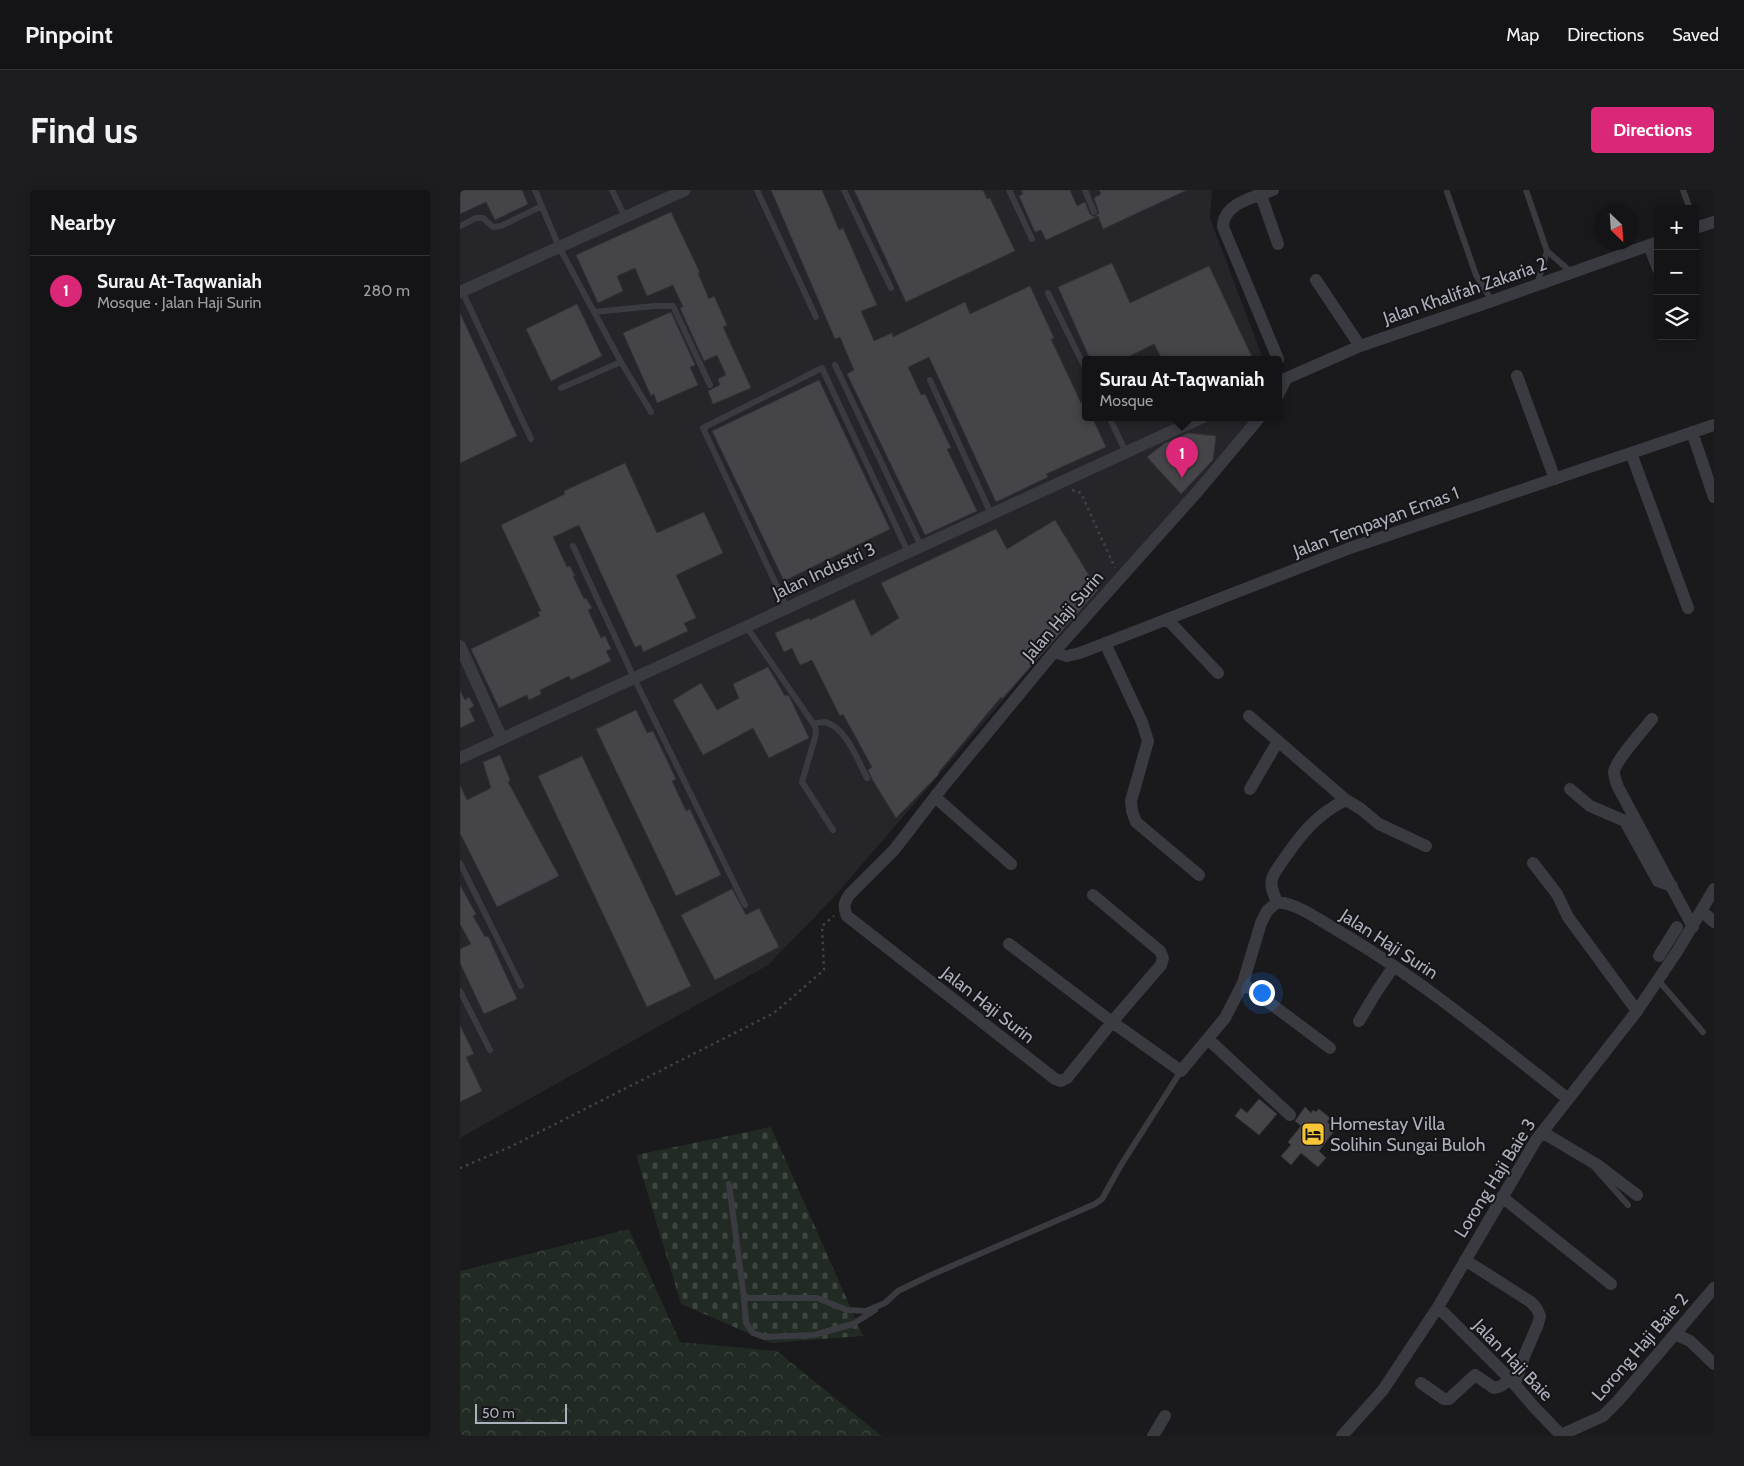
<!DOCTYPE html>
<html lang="en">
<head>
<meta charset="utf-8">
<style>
	:root { --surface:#141315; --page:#1d1c1e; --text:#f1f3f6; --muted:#9d9ea0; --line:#333234; --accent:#db2777 }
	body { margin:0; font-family:Cabin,sans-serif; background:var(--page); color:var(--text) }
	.controls { position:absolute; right:15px; top:15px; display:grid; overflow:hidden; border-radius:5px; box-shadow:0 2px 12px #0003 }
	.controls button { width:45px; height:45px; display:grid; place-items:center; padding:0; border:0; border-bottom:1px solid var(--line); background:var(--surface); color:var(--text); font:25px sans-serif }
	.compass { position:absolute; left:1134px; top:15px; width:45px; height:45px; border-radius:50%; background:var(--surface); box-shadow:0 2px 12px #0003; rotate:155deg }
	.scale { position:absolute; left:15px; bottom:12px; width:92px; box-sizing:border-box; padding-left:5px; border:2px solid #acafbc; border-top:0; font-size:14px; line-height:18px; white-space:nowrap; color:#acafbc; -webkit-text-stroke:4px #151417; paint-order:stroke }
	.you { position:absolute; left:801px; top:802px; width:18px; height:18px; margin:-12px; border:4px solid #fff; border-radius:50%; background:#1a73e8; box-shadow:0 0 0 8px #1a73e833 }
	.badge { display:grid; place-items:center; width:32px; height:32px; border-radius:50%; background:var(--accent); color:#fff; font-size:16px; font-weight:700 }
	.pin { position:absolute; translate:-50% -41px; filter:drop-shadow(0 1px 2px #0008) }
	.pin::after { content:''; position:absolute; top:26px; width:18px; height:15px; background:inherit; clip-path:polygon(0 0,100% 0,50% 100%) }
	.popup { position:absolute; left:622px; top:166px; width:200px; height:65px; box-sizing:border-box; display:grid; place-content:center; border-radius:5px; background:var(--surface); filter:drop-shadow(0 1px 4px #0005); font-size:16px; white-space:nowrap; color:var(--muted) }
	.popup b { font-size:19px; color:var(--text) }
	.popup::after { content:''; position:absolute; left:50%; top:100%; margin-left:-10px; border:10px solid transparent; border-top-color:var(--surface) }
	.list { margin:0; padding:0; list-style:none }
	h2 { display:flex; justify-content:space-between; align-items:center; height:65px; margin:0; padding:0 20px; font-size:21px }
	h2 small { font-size:16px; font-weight:400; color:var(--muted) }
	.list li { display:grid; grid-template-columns:32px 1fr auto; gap:15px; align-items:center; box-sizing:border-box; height:70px; padding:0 20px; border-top:1px solid var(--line) }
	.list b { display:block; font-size:19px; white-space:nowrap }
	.list p { margin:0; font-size:16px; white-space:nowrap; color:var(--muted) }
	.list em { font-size:16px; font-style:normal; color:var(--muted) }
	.icon { flex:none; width:28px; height:28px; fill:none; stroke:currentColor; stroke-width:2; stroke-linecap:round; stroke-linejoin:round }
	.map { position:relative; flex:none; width:1254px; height:1246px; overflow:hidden; border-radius:5px }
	header { display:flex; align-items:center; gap:30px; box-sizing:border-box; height:70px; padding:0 25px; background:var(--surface); border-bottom:1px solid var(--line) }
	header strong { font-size:24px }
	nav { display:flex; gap:28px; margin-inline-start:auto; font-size:18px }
	.intro { display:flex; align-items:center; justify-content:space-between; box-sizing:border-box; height:120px; padding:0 30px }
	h1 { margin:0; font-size:35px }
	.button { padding:12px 22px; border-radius:5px; background:var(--accent); color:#fff; font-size:18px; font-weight:700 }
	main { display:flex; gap:30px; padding:0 30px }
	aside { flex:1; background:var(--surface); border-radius:5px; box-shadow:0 2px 12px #0003 }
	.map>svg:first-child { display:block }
	.built { fill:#262529 }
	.forest { fill:url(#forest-crowns) }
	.cemetery { fill:url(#cemetery-stones) }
	.building { fill:#444449; stroke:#343338 }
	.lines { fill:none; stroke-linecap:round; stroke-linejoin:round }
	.path { stroke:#404248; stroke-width:2.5; stroke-dasharray:2.5 4; stroke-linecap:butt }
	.lane { stroke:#3a3b41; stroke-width:6 }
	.street { stroke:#3a3b41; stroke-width:12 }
	.labels { text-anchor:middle; stroke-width:4; stroke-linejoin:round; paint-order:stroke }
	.street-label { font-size:18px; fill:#acafbc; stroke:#151417 }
	.poi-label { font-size:18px; fill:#acafbc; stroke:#151417; text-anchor:start }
</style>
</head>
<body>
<header>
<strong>Pinpoint</strong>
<nav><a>Map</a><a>Directions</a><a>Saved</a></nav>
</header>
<div class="intro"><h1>Find us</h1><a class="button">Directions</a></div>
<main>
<aside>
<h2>Nearby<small></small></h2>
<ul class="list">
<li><span class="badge">1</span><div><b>Surau At-Taqwaniah</b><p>Mosque · Jalan Haji Surin</p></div><em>280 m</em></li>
</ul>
</aside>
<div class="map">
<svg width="1254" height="1246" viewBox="0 0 1254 1246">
	<defs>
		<pattern id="forest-crowns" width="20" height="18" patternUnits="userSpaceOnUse" patternTransform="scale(1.25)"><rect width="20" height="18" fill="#212a23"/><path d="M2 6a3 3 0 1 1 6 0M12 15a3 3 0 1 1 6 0" fill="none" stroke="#3f4641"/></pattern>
		<pattern id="cemetery-stones" width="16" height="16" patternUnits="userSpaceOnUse" patternTransform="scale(1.25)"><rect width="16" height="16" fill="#212a23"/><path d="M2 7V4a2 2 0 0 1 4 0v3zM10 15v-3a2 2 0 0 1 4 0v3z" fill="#3f4641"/></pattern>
	</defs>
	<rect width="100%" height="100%" fill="#1a191c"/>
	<!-- built -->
	<path class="built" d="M0,0h752l-2,28 53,141h-177v58h175l-218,237 -210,244 -65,67 -308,173z"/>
	<!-- forest -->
	<path class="forest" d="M169,1039l51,113 97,9 105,85h-422v-165z"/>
	<!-- cemetery -->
	<path class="cemetery" d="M311,937l92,209 -92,7 -90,-39 -45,-149z"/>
	<!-- building -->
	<path class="building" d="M0,0h62l6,14 -33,16 -9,-18 -26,12z
		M311,0h51l17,40 4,-2 34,77 -16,6 13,30 18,-8 1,4 72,-35 5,12 60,-28 24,52 -3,1 30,64 5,-2v16h6l14,30 -60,27 2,3 -52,25 -67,-145 -21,10 13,28 4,-1 26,54 -4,1 30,62 -52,24 -78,-161 7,-4 -14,-33 -5,2z
		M394,0h129l4,9 3,-1 25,53 -109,51z
		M561,0h49l7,16 8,-4 5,12 4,3 5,-4 -5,-15 7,-4 -2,-4h88l-84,39 -5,-13 -52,24 -5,-10 -6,2 -16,-36 4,-2z
		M211,22l29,61h-2l11,26 5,-3 13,29 -4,2 28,61 -38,16 -5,-13 12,-6 -2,-6 8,-4 -9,-20 -13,6 -24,-53 3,-1 -10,-22 -26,11 -12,-28 -18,8 6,15 -25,12 -22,-48z
		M652,73l18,40 79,-37 44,93h-91l-8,-15 -30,15h-34l-32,-72z
		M117,114l25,52 -51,25 -25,-52z
		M211,122l24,53 -5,2 8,18 -41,18 -3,-9 -3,2 -28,-63z
		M0,123l57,123 -57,27z
		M359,190l71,149 -106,52 -72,-150z
		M728,243l28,3 -3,24 -32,34 -34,-37 18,-14z
		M165,273l32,70 47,-21 19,41 -47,22 20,43 -12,5 4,8 -45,21 -2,-7 -6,2 -56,-122 -26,12 14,30 3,-1 5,10h-2l11,23 2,-1 6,10 -4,2 13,28 4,-2 6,13 -5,2 5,10 -40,19 -2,-4 -29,14 1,4 -12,6 -2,-5 -28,13 -28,-59 69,-33 -2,-4 3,-1 -40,-86 64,-31 -1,-3z
		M595,330l43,70 -96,109 -1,-2 -63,76 1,1 -43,44 -24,-39 -4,-9 4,-3 -29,-53 -3,2 -28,-56 -12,5 -8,-17 -8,4 -9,-19 34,-15 1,2 44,-21 17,37 28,-18 -18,-35 115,-54 11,20z
		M308,477l17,29 2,-1 2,1 20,42 -40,20 -16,-30 -50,27 -30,-55 28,-17 16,27 22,-12 -6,-14z
		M0,500l5,10 4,-3 5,9 -5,3 6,12 -15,7z
		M176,520l11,23 6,-2 23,48 -4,2 14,30 4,-2 31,66 -45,21 -80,-167z
		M40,565l10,25 -2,2 51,94 -62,31 -37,-74v-48l7,15 24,-12 -8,-26z
		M122,566l109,230 -44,21 -109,-231z
		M0,695l16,29 -3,2 12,21 3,-1 29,63 -33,15 -24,-51v-14l11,-5 -11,-20z
		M272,699l14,26 13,-7 20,39 -64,33 -34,-65z
		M0,835l14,29 -8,3 16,34 -22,11z
		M799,909l18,15 -18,21 -24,-19 6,-8 6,5z
		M845,917l6,6 2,-3 3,2 3,-3 11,9 -3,4 4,3 -2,3 5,3 -15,20 7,7 -8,9 -17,-14 -10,12 -10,-9 10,-11 -3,-3 13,-16 -6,-5z"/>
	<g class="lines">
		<!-- path -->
		<path class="path" d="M612,300l9,3 34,75
			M0,978l50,-21 264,-134 50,-43 -2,-44 12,-10"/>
		<!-- lane -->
		<path class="lane" d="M75,0l24,57 62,115 30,50
			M152,0l13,27
			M297,0l59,127
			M384,0l47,98
			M549,0l23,49
			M625,0l9,22
			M1066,0l21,61 -10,34
			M1223,0l7,19
			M987,2l29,83 16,26
			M0,36l16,-8h7l10,9 8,-1 41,-20
			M1087,61l24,21
			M2,101l69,148
			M588,103l38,77
			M134,122l60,-6h19l37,79
			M375,175l86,181
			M470,190l61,134
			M101,198l60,-26
			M649,227l17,35
			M113,356l61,132 111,227
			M327,418l-84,-180 119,-60 86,184
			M286,436l69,100 1,8 -14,48 31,48
			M353,534c4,-1 9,-2 12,-2 21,5 33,39 42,56
			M0,673l61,123
			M1198,790l45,52
			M0,801l30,59
			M1135,978l33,37
			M269,994l15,114 2,25 7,10 11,4 50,-2 39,-11 22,-14
			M284,1108h73l30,12 19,1 19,-8 13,-12 33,-16 164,-71 7,-5 19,-34 60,-94"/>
		<!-- street -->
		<path class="street" d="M813,0c-18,7 -50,13 -50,37l55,132
			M801,5l17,49
			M1235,38l19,-6
			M1189,55l9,24
			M856,90l44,66
			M0,102l225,-102
			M1057,186l38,103
			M818,192l82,-36 132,-45 166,-59
			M818,205l8,-16
			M800,227l-62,74 -144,161 -113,137 -47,61 -44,44c-6,8 -7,13 -3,22l208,163 6,2 6,-3 45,-56 69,49 44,-53 18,-35 18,-60 6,-12 10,-9c21,2 39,16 58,27 83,48 157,110 233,170
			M1232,242l22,65
			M1171,263l57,155
			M707,429l51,54
			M645,453l37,79 6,19 -17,60 1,10 4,11 63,53
			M0,456l42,93
			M594,462l13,4 13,-3 270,-105 364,-123
			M789,526l97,84c-28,13 -45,34 -62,59 -4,6 -10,13 -12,20 -2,8 2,16 5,23
			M1192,529c-8,10 -37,42 -38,53 0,5 2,10 4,15l75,140
			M0,568l743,-341
			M790,599l28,-48
			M1110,599l20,17 35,15 33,60 14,5
			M475,607l76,67
			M886,610l15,9 18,15 47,22
			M1073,673l24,31 11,23 69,94
			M1242,721l12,11
			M549,754l103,78 49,-57 2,-7 -3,-7 -67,-56
			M1199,766l18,-29
			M783,793l87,65
			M899,831l18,-30 17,-25
			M749,850l81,75
			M1082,942l57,34 38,29
			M1042,1007l109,87
			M1005,1070l66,42 6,7 3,7 -2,8 -13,30 -10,31
			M978,1117l72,72 25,29 27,28
			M1215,1144l15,7 24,23
			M961,1193l23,16h5l26,-24 19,13 7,-2 9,-7
			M1101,1245l42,-19 15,-15 96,-113
			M693,1246l12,-20
			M882,1246l41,-46 55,-83 98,-167 101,-129 41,-61 36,-61"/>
	</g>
	<!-- icons -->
	<defs>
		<g id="hotel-square" transform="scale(1.25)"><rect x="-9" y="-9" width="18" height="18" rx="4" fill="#f7c536" stroke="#151417"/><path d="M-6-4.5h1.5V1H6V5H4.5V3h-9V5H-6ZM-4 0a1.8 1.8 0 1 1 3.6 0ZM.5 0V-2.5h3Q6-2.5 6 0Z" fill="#111"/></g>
	</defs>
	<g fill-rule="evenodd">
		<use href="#hotel-square" x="853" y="944"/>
	</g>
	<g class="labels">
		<!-- street labels -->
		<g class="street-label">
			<text transform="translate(1005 101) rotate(-19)" y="6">Jalan Khalifah Zakaria 2</text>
			<text transform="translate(916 332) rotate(-20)" y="6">Jalan Tempayan Emas 1</text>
			<text transform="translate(364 381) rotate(-25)" y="6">Jalan Industri 3</text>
			<text transform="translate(603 426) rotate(-49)" y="6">Jalan Haji Surin</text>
			<text transform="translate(929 754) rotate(33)" y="6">Jalan Haji Surin</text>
			<text transform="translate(528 815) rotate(38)" y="6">Jalan Haji Surin</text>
			<text transform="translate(1035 988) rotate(-58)" y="6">Lorong Haji Baie 3</text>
			<text transform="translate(1180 1157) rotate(-49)" y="6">Lorong Haji Baie 2</text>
			<text transform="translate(1053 1170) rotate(46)" y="6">Jalan Haji Baie</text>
		</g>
		<!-- poi labels -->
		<g class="poi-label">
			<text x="870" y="940">Homestay Villa<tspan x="870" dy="21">Solihin Sungai Buloh</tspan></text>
		</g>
	</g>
</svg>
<div class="controls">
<button>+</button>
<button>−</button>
<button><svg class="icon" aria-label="layers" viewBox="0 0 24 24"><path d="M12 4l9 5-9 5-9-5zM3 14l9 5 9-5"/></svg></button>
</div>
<svg class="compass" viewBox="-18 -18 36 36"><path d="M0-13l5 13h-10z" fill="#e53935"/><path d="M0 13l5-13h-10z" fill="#9d9ea0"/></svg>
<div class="scale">50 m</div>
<div class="you"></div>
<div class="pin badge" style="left:722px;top:288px">1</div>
<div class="popup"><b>Surau At-Taqwaniah</b>Mosque</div>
</div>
</main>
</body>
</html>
